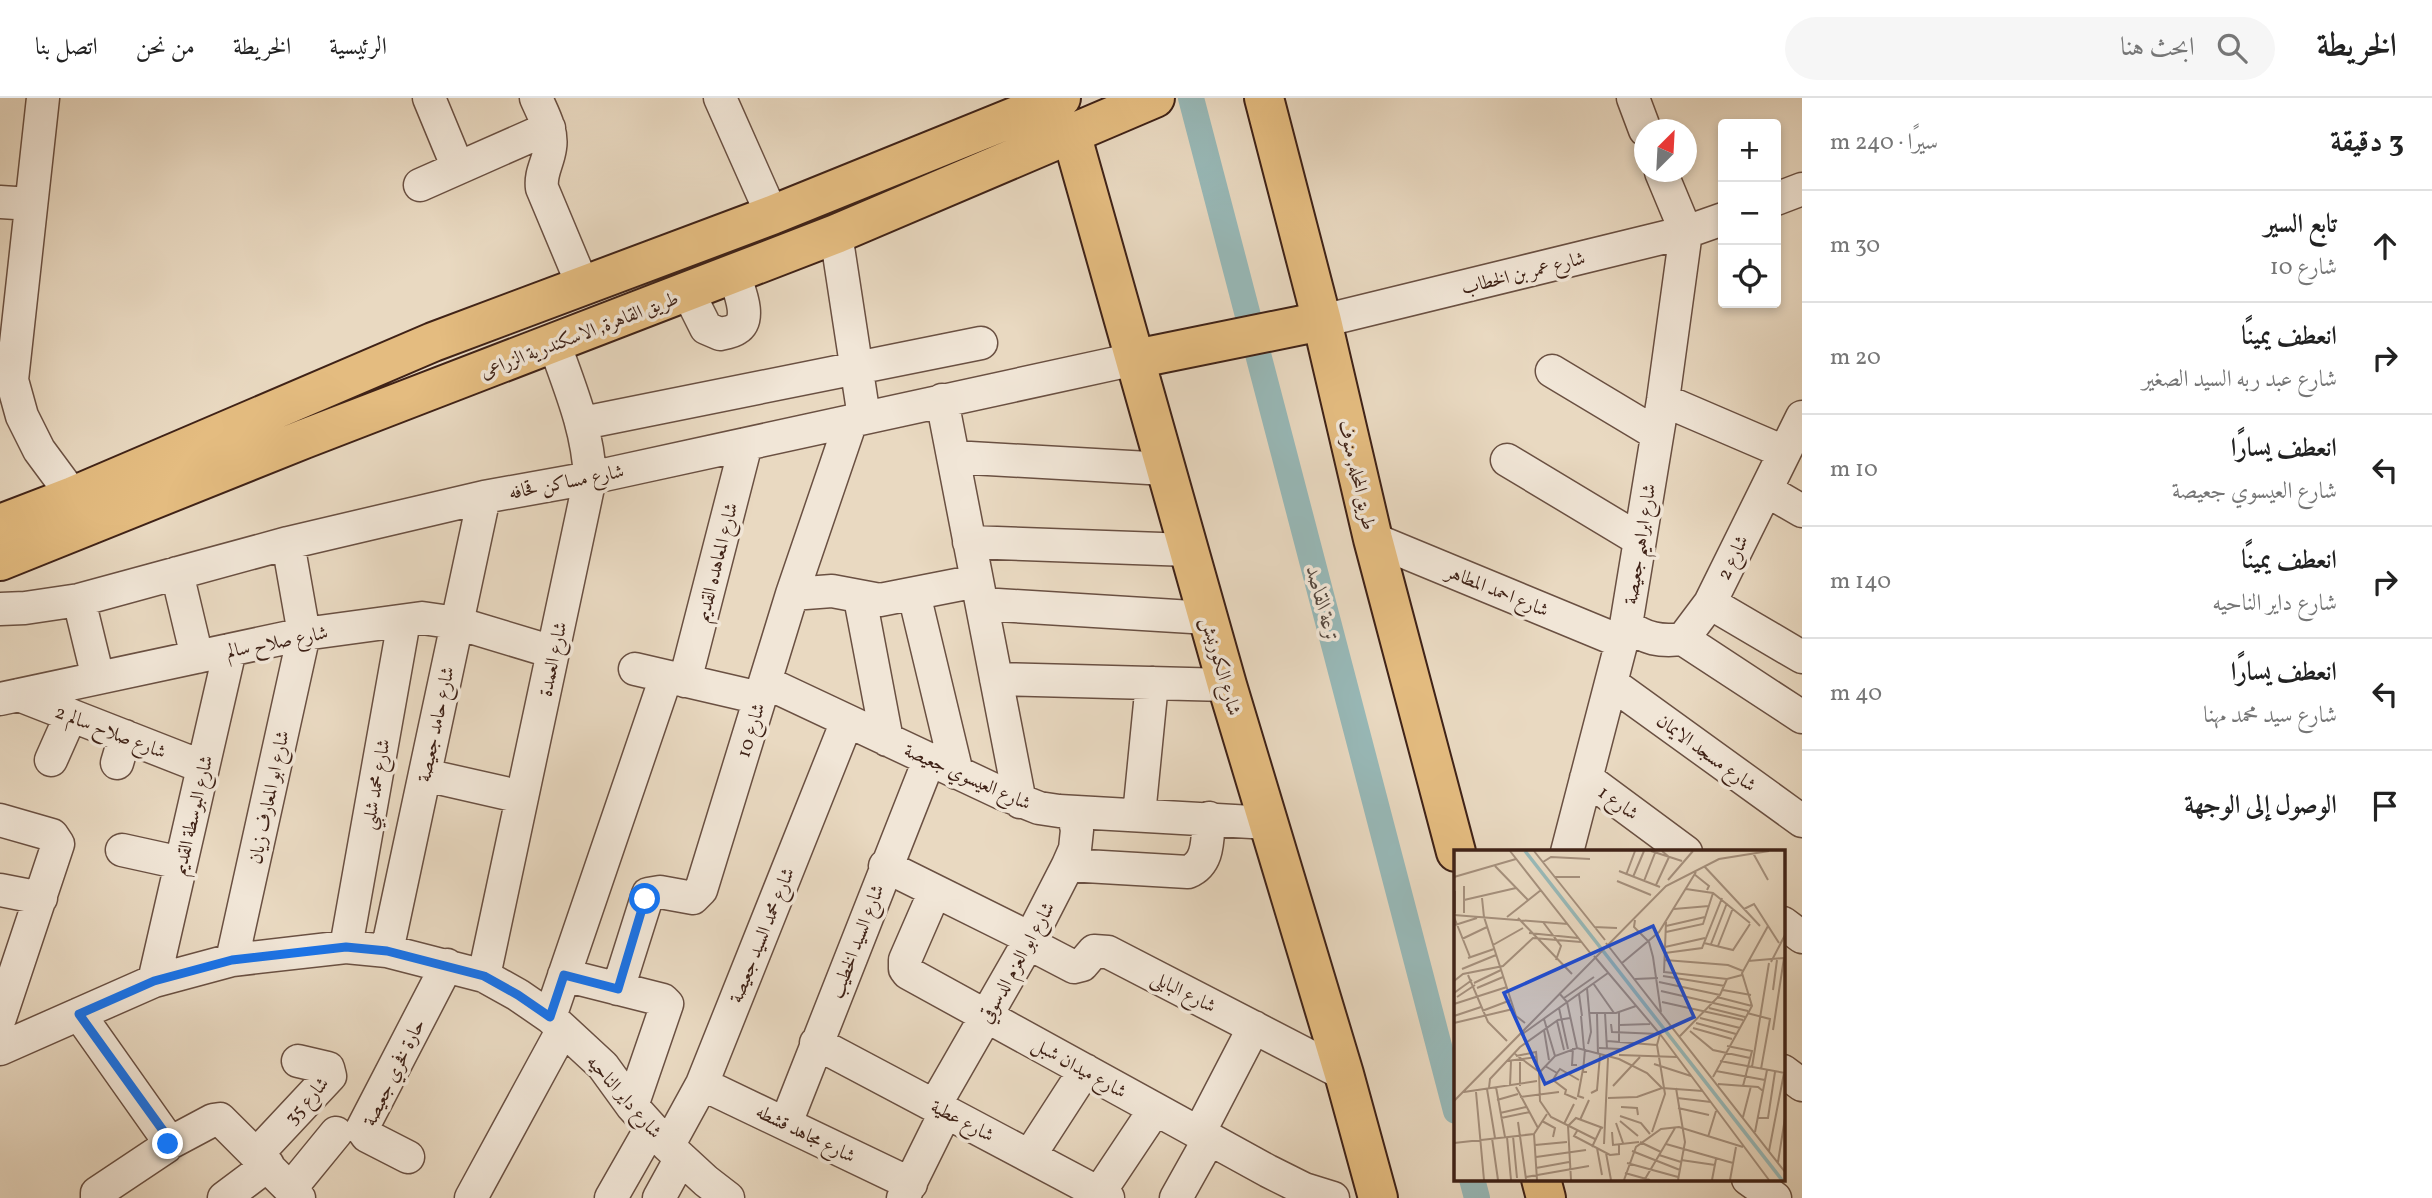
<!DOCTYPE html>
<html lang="ar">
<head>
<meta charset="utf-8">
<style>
	:root { --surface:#fff; --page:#f6f6f6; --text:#222; --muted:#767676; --line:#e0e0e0 }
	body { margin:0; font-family:Vollkorn,Amiri,serif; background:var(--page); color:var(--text); direction:rtl }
	.controls { position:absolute; right:21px; top:21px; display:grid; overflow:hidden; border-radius:7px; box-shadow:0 4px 10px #0003 }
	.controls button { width:63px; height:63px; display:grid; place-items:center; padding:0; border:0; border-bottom:2px solid var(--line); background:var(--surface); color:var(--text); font:35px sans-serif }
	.compass { position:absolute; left:1634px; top:21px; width:63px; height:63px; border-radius:50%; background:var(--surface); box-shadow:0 4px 10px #0003; rotate:24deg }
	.stop { position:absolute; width:21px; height:21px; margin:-16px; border:5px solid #1a73e8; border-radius:50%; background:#fff }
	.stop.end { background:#1a73e8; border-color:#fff; box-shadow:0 2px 7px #0008 }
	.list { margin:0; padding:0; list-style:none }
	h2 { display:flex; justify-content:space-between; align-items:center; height:91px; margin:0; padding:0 28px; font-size:30px }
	h2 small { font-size:23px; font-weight:400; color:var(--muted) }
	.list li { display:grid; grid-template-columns:46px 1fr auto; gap:21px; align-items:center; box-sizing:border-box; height:112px; padding:0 28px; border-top:2px solid var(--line) }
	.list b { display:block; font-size:26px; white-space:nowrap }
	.list p { margin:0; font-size:23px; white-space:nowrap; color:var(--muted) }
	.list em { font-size:23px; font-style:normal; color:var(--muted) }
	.icon { flex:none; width:38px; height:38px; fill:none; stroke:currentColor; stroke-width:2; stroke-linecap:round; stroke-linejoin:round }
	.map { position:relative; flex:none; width:1802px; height:1100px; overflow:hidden; direction:ltr }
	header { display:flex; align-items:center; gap:42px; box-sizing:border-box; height:98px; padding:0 35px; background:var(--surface); border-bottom:2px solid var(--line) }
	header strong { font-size:33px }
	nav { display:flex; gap:38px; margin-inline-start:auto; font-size:24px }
	.search { width:490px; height:63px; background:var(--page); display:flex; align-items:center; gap:18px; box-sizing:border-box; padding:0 24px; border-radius:38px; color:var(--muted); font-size:26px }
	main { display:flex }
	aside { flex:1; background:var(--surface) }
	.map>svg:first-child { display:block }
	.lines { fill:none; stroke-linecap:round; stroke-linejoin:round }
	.canal { stroke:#98b9b8; stroke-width:26 }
	.minor-casing { stroke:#6a5042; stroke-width:35 }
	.major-casing { stroke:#3f2217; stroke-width:42 }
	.highway-casing { stroke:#3f2217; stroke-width:42 }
	.minor { stroke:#f1e6d7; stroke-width:32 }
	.major { stroke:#e4bc80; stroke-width:38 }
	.highway { stroke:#e4bc80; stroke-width:38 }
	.route { stroke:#1a73e8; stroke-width:9 }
	.labels { text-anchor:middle; stroke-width:7; stroke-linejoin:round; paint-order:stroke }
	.street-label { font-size:19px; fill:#3f2217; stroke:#f1e6d7 }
	.water-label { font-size:21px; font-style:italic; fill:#55483f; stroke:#f1e6d7 }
	.inset-river { fill:none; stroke:#98b9b8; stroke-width:3.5 }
	.inset-road { fill:none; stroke:#a5907d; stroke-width:2 }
	.view { fill:#1d4ed8; fill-opacity:0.15; stroke:#1d4ed8; stroke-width:3.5 }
	.inset-edge { fill:none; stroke:#3f2217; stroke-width:3.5 }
</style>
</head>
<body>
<header>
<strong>الخريطة</strong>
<div class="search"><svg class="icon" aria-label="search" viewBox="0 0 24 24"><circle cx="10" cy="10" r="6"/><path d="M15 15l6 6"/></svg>ابحث هنا</div>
<nav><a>الرئيسية</a><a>الخريطة</a><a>من نحن</a><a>اتصل بنا</a></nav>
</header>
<main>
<aside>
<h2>3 دقيقة<small>سيرًا · 240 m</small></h2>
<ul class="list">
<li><svg class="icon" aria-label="ahead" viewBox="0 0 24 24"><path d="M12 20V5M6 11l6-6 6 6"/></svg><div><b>تابع السير</b><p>شارع 10</p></div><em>30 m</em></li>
<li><svg class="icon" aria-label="right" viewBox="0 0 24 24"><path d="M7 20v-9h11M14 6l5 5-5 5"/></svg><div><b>انعطف يمينًا</b><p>شارع عبد ربه السيد الصغير</p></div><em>20 m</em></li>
<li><svg class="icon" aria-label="left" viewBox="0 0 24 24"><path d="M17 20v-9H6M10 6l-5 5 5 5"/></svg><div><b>انعطف يسارًا</b><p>شارع العيسوي جعيصة</p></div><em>10 m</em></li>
<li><svg class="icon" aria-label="right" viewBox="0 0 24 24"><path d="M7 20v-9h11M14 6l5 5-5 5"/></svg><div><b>انعطف يمينًا</b><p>شارع داير الناحيه</p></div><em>140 m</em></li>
<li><svg class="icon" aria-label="left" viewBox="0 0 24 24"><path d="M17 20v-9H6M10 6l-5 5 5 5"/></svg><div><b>انعطف يسارًا</b><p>شارع سيد محمد مهنا</p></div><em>40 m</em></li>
<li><svg class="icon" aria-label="arrive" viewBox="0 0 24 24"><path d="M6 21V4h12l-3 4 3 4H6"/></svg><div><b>الوصول إلى الوجهة</b></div></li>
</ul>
</aside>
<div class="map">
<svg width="1802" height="1100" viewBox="0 0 1802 1100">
	<rect width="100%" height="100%" fill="#e9d9c1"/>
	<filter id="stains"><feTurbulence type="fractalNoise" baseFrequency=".00286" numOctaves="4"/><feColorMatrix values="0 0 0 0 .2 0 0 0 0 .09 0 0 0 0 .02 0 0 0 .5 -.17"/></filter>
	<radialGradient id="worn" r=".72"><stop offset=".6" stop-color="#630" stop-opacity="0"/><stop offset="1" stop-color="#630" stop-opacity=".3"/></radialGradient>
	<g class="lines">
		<!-- canal -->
		<path class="canal" d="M1191,0l265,1013
			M1472,1081l5,19"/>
		<!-- minor casing -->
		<g class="minor-casing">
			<path id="minor" d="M43,0l-31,282 10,36 17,34 34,46
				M429,0l29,70
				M536,0c7,16 17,33 14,50 -2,15 -10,25 -8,40l41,98
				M720,0l52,117
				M1633,0l12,32
				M420,87l129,-57
				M1776,101l26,-10
				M0,104l31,2
				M836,136l28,183
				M688,194l18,36 14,6c5,-1 12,-2 16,-5 17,-10 2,-41 -2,-55
				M1322,223l364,-89 37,-13
				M1552,273l105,63
				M942,302l78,402
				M1663,302l121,52
				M583,325l398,-80
				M953,359l213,12
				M1507,362l133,80
				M1766,392l36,21
				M1373,441l249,103
				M969,444l220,8
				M177,475l20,84
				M792,496l40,-3 48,9 97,-19
				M914,496l43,179
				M860,500l27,142
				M79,502l19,78
				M1710,505l92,54
				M982,506l226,14
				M0,511l25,-1 54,-8 209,-57 196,-46 106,-19 545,-119
				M1626,527c20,14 34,17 57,14l27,-36 92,-186
				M1683,541l119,78
				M635,571l125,29
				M996,581l231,6
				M685,583l61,-237
				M765,584l236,111 38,15 20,3 210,12
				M1611,585l191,138
				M19,597l184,72
				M0,601l304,-65 118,-16 35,5 96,29
				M51,662l20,-45
				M117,665l8,-27
				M425,677l97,22
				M1586,680l100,74
				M1139,717l13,-132
				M0,722l52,15 6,9 -58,174
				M122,752l59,13
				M1567,754l59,-227 37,-225 23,-168 -25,-60
				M1068,767l120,7c22,-9 19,-34 21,-54
				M885,768l145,72
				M0,792l41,8
				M935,793l-30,69v9l3,4 360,198 36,18 29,9
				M1783,825l19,14
				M1028,845l46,24 8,-2 12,-14 14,1 236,122
				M346,849l58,-326
				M387,853l97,-454
				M232,862l72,-326 -16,-91
				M564,877l99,25 4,4 -35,102
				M484,878l106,-498c-2,-48 -20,-90 -36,-135
				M154,883l76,-331
				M618,891l30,-95 12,-2 33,6 8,-8 91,-296 59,-173
				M79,916l89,126 -2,7 -69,46v5
				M550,919l116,-340
				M816,945l292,155
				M0,951l154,-68 78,-21 114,-13 41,4 97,25 34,19 32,22 53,49 29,40 36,40 38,35 22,17
				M1783,973l19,14
				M702,986l209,100
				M935,1007l93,-162 40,-78 7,-16 2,-19 -4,-18
				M786,1025l143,-363
				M1199,1035l55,-106
				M168,1046l45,-24 7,-1 79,79
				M668,1048l34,-62 145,-363
				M257,1056l73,-78 -2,-8 -30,-7
				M1030,1057l55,-85
				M408,1059l-41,-21 -5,-7 85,-164
				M1748,1081l27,19
				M291,1090l45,-55
				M1099,1095l56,-84
				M224,1100l44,-33
				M471,1100l92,-169
				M611,1100l40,-70
				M659,1100l22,-40
				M903,1100l43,-87
				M1176,1100l33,-59"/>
		</g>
		<!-- major casing -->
		<g class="major-casing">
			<path id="major" d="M1264,0l58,223 51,218 83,313
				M1071,35l156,552 117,389 34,124
				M1135,261l187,-38
				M1541,1081l5,19"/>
		</g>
		<!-- highway casing -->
		<g class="highway-casing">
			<path id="highway" d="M0,426l73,-28 360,-154 339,-127 289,-117
				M0,463l304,-122 532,-205 319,-136"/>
		</g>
		<!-- minor -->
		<use href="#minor" class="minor"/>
		<!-- major -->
		<use href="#major" class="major"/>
		<!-- highway -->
		<use href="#highway" class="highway"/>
	</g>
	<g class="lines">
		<!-- route -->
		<path class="route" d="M168,1046l-1,-8 -88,-122 75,-33 78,-21 114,-13 41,4 97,25 34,19 32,22 14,-42 54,14 27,-90"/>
	</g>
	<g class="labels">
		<!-- street labels -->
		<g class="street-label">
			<text transform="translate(1523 174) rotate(-14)" y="7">شارع عمر بن الخطاب</text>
			<text transform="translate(579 236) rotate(-21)" y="7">طريق القاهرة, الاسكندرية الزراعى</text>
			<text transform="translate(1358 377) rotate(77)" y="7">طريق المحله, منوف</text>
			<text transform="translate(566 383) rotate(-11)" y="7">شارع مساكن قحافه</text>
			<text transform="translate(1639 446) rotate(-81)" y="7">شارع ابراهيم جعيصة</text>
			<text transform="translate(1732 459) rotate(-64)" y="7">شارع 2</text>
			<text transform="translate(716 464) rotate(-76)" y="7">شارع المعاهده القديم</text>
			<text transform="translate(1498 492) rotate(22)" y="7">شارع احمد المطاهر</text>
			<text transform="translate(277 543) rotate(-11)" y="7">شارع صلاح سالم</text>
			<text transform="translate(552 561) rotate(-78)" y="7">شارع العمدة</text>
			<text transform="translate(1222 568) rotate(74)" y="7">شارع الكورنيش</text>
			<text transform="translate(435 626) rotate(-78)" y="7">شارع حامد جعيصة</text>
			<text transform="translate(750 632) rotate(-73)" y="7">شارع 10</text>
			<text transform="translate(111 633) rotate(21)" y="7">شارع صلاح سالم 2</text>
			<text transform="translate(1707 654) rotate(36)" y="7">شارع مسجد الايمان</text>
			<text transform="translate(968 678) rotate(24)" y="7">شارع العيسوي جعيصة</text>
			<text transform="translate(375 686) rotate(-80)" y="7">شارع محمد شلبي</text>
			<text transform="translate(268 699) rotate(-78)" y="7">شارع ابو المعارف زيان</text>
			<text transform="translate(1619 704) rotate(36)" y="7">شارع 1</text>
			<text transform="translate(192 717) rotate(-77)" y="7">شارع البوسطة القديم</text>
			<text transform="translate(761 837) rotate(-68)" y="7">شارع محمد السيد جعيصة</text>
			<text transform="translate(856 843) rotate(-69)" y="7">شارع السيد الخطيب</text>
			<text transform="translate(1016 864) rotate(-61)" y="7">شارع ابو العزم الدسوقي</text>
			<text transform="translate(1184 893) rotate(27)" y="7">شارع البابلى</text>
			<text transform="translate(1080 969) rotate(29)" y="7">شارع ميدان شبل</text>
			<text transform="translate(393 974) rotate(-64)" y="7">حارة فخري جعيصة</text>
			<text transform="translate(625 998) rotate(49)" y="7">شارع داير الناحيه</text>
			<text transform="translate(306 1002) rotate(-49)" y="7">شارع 35</text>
			<text transform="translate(963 1022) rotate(28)" y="7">شارع عطية</text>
			<text transform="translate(806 1035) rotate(26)" y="7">شارع مجاهد قشطه</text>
		</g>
		<!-- water labels -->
		<g class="water-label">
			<text transform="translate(1323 506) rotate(75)" y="7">ترعة القاصد</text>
		</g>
	</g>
	<!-- overview -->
	<g transform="translate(1454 752)">
		<rect width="331" height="331" fill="#e9d9c1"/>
		<path class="inset-river" d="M71,1l257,329"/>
		<path class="inset-road" d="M56,1l81,103M80,1l71,89M197,1l31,10M299,3l15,27M89,12l8,-5 39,2M41,16l33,34M250,16l56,60M165,21l41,16M240,24l15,12 -2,4M172,25l9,-24M0,27l62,-18M100,27h26M179,27l11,-26M214,30l25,-29M163,31l34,14M190,31l11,-28M202,35l13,-28 -7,-6M232,39l27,4 37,30M28,48l2,19 32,99 9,7M10,50l52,-12M220,59l35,-3M290,59l10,-5 25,39M1,63v-22M10,63v-27M0,65l114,9M0,67l16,40M53,67l34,-27M64,68l54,56M181,70l-1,7 15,15 4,15 8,55M89,72l18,24 -5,14M1,75l22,-7M212,76l39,-9M140,77l23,1M212,82l37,-8 10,-31M75,83l49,5M8,89l25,-12M152,93l179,229M250,93l29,7 17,-26M257,94l16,-41M39,95l30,-17M264,96l15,-38M211,97l40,-9M211,103l37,-5 20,-50M140,106l66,78 109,146M14,108l26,-9M211,110l63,5 15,6M294,111l36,-3M317,112l14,-27M168,113l37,-31 37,-60M8,119l34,-14M210,122l63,7 15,-4M210,123l2,-51M14,125l20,47 19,19M209,126l62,10M181,129l23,-1M0,131l9,-7 40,-8 30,-28 48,4M205,132l61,13M20,133l27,-13M139,133l21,30M23,138l26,-11M133,138l4,44 -3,12M269,140l28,5M319,140l4,-30M207,141l87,20M0,143l18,-13M105,143l8,9 10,46M125,144l3,22M3,147l18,-12M263,147l35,9M110,148l30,-21M208,152l81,18M0,154l53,-17M105,158l9,41M255,158l36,9M28,161l29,-11M135,163h27l20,-7M143,163l1,42M151,163l2,36M293,163l23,6 -9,50M0,166l27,-9M127,166l3,33M246,168l40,10M90,169l11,37M103,171l7,29M0,173l59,-14M242,173l40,11M157,174l1,8 47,2M166,175l30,-1M239,178l39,11M90,180l5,30M319,180l11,-72M236,181l23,19 37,8M67,185l87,-62M226,186l40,-41 7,-16M153,191l50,4M165,192v-30M273,196l25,5 -9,35M119,198l-1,17h5M145,198l21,1M131,199l-2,23h4M61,204l23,17M165,205l58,2M62,206l20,-4 2,19M53,211l30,-4M266,211l65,12M66,212v24M200,214l37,12M91,216l12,7 -4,7 13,10 -1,4 12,5M298,217l17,-104M129,219l-5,27 6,2M262,221l49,9M103,223l3,-4 19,11M259,227l39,-71 -10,-33 26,-47M264,234l40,3 5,4M56,236l1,-25M159,236l27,-29M42,237l9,50M62,237l22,41M35,238l1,-9 30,-32 38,-27 12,-2M222,238l9,54 -7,38M33,239l8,49M10,242l73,-11M22,242l8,88M137,243l6,-3 3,-35M66,247l39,-5M154,248l29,-1 25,-9 41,3M223,248l34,4M43,250l21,-6M0,251l212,-215 53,-27 50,-8M167,257l16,1 1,7M224,258l31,7M46,263l26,-6M166,266l21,7 9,11M289,267l8,-31M47,268l29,-6M304,268h10l7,-46M126,270l9,-20M88,271l13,7 -2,9M166,271l18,15M64,272l8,57M162,273l7,20M110,274l10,-20M123,281l-3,5 36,19 9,-1v-10M158,282l1,13 26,-3M198,282l13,-38 -8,-49 3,-11M301,282l12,-62M59,286l4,42M53,287l4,43M254,287l8,-26M38,288l6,42M141,289l-44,-22 -11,-16 -1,-28 16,-17 22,-8 42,11 28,14 15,15M186,292l21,10M0,293l80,-9M150,294l4,-86M212,294l67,19M81,295l32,-3M138,297l9,-19M143,298l5,27M178,301l48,19M315,301l15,-78M152,303l5,27M205,305l22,7M82,307l50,-7M227,310l34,5M324,312l7,-44M173,313l51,14M82,318l33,-6M171,323l25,7M72,327l63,-11M191,329l30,-51M83,330l-3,-46 13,-20M117,330l-3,-54 8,-8 27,10M170,330l12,-33 25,-18 18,-2 64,20M258,330l4,-21M276,330l6,-33"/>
		<path class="view" d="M199,76l41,91 -149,67 -41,-91z"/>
		<rect width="331" height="331" class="inset-edge"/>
	</g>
	<rect width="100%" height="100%" filter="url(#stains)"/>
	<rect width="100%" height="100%" fill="url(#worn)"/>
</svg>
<div class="controls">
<button>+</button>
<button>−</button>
<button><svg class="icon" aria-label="locate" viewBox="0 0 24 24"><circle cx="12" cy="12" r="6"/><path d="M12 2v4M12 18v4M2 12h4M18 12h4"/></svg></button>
</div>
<svg class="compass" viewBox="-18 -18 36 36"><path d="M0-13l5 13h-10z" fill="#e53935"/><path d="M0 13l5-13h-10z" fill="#767676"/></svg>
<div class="stop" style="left:645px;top:801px"></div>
<div class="stop end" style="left:168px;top:1046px"></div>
</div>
</main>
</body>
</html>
